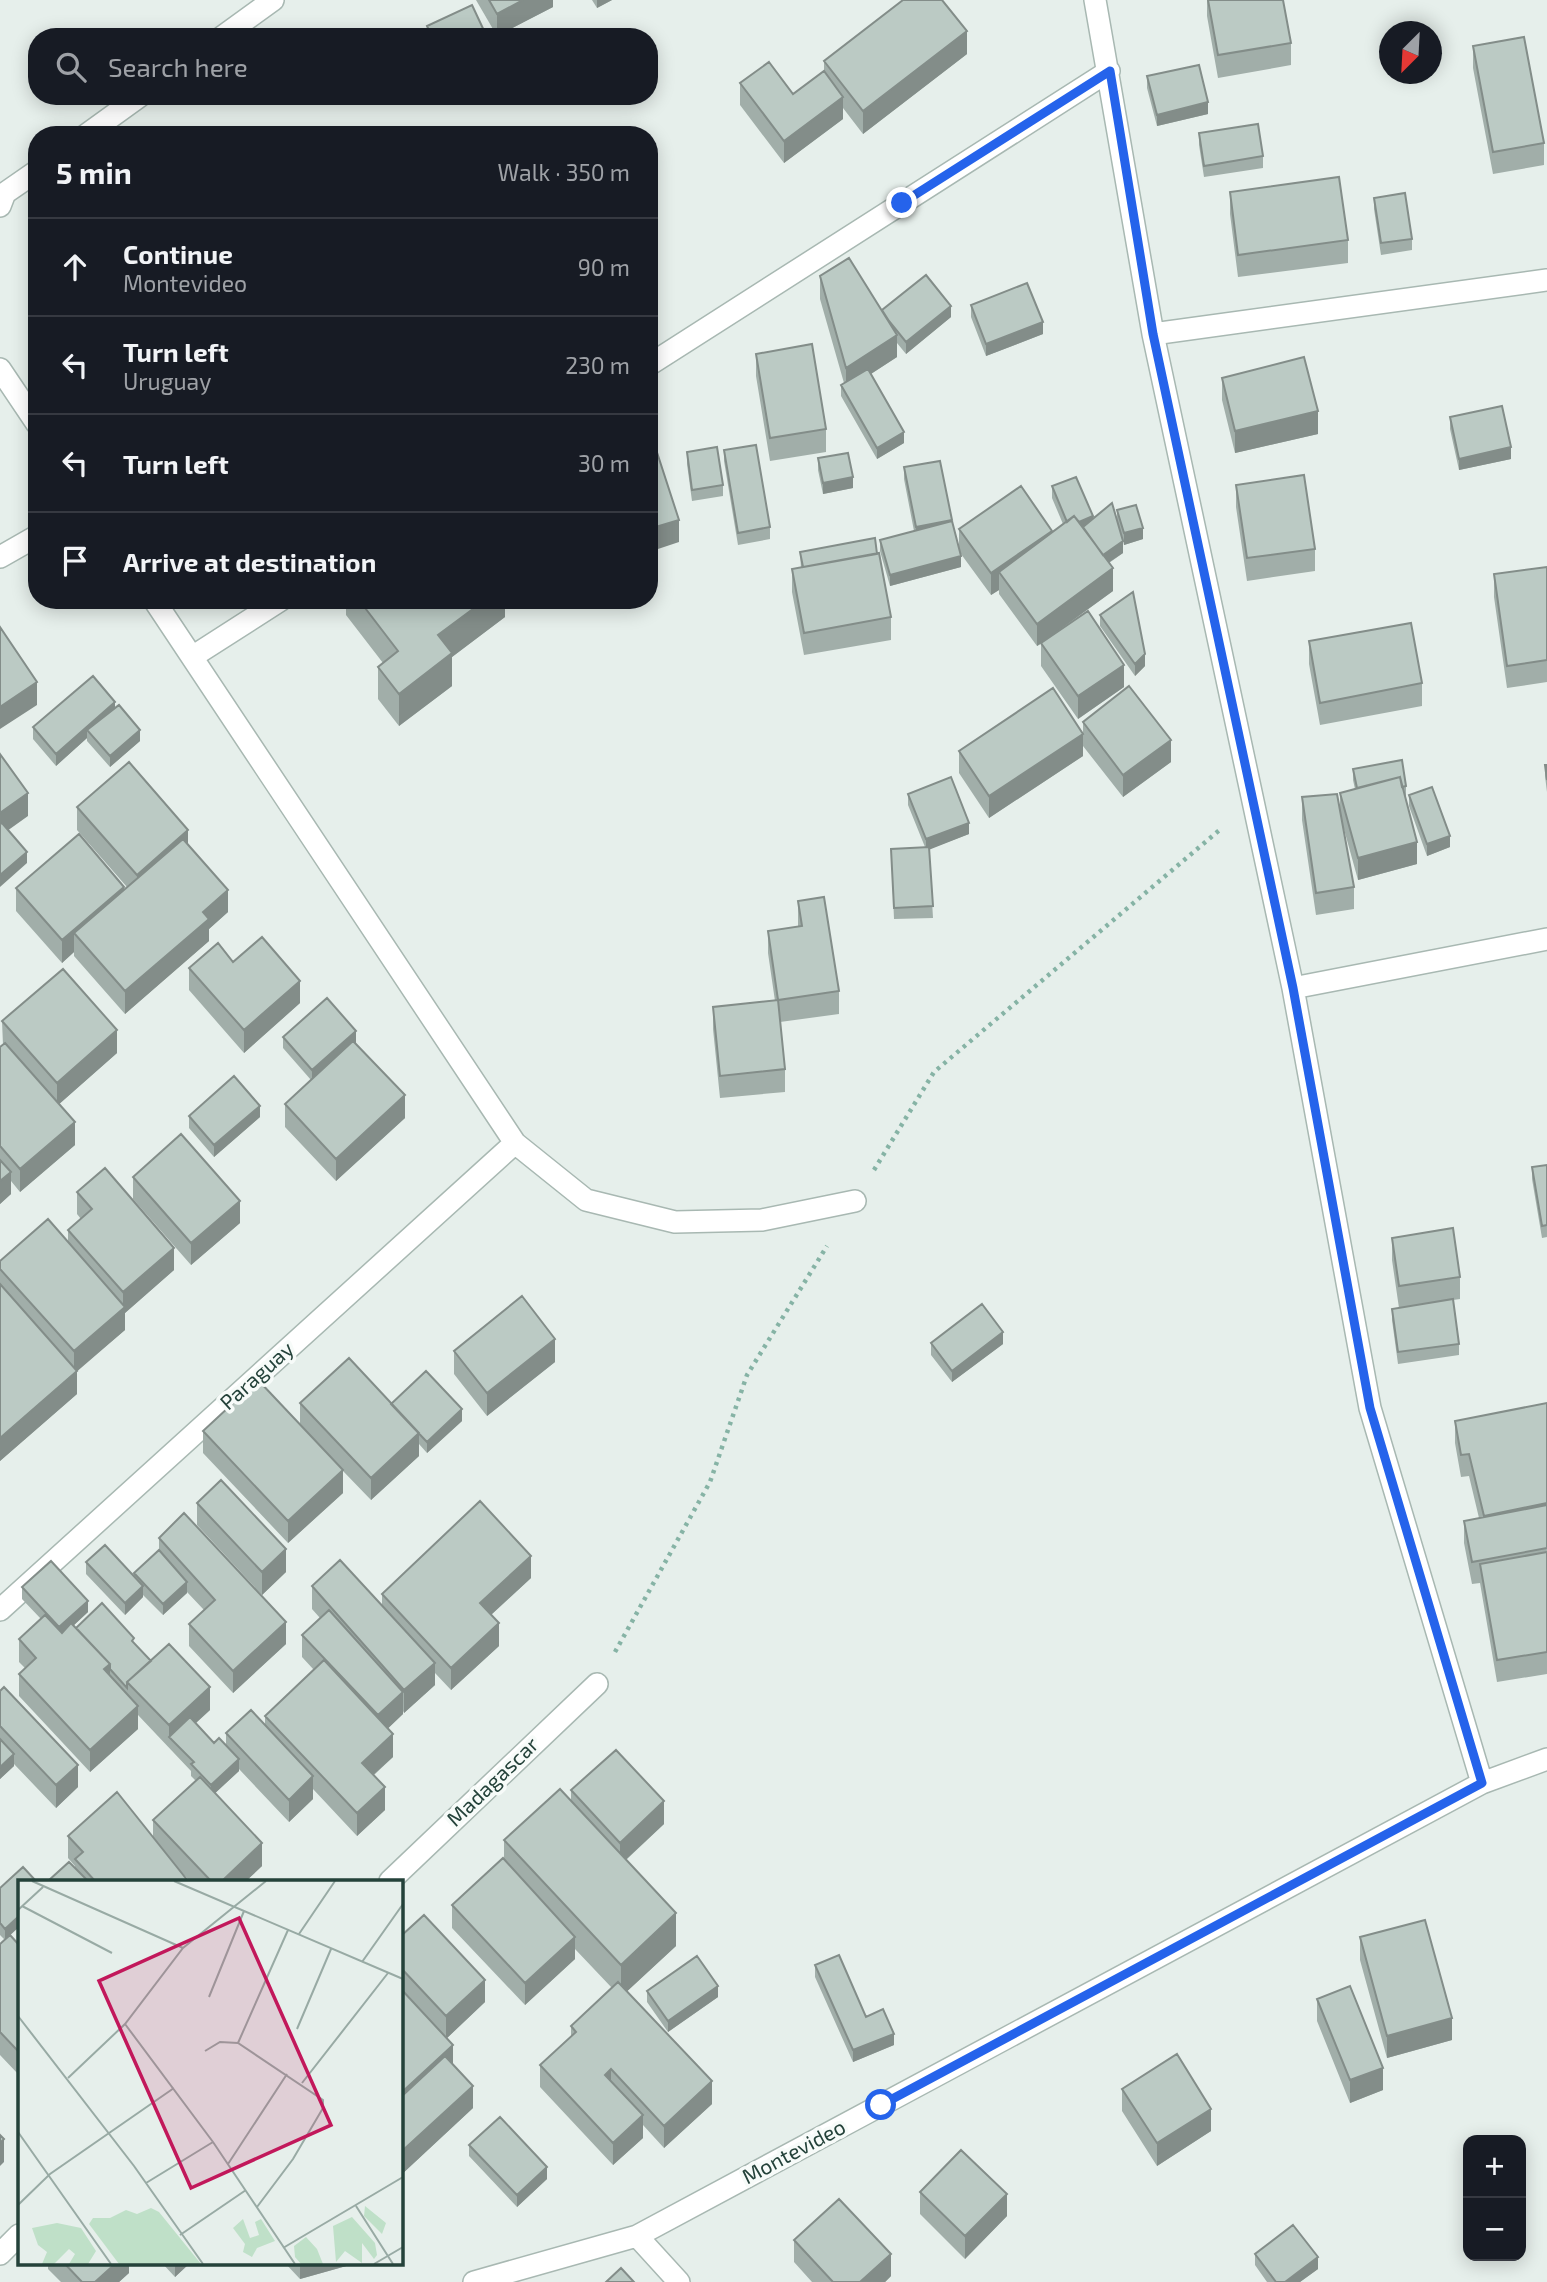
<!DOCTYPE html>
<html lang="en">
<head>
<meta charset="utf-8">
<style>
	:root { --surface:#171b24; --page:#242831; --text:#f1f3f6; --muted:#9ea1a6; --line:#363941 }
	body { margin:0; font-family:"Exo 2",sans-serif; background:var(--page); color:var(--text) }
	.controls { position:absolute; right:21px; bottom:21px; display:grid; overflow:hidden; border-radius:14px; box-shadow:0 4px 18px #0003 }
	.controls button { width:63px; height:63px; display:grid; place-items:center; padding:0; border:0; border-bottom:2px solid var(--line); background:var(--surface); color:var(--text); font:35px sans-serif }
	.compass { position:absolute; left:1379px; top:21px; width:63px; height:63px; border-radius:50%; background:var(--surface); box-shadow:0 4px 18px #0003; rotate:204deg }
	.stop { position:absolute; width:21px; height:21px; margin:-16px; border:5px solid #2563eb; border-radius:50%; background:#fff }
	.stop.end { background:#2563eb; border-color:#fff; box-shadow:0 2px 7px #0008 }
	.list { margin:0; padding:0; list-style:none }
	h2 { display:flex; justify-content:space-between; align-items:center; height:91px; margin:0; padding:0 28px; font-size:30px }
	h2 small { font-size:23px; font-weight:400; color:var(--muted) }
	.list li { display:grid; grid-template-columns:46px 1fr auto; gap:21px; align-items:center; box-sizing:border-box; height:98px; padding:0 28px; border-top:2px solid var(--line) }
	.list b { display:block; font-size:26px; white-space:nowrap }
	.list p { margin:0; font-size:23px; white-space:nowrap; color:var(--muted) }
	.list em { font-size:23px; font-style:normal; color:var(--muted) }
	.icon { flex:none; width:38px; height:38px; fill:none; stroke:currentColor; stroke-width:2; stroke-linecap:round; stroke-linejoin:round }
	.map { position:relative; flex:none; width:1547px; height:2282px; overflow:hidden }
	.search { position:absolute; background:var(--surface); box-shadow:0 4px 18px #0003; left:28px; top:28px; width:630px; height:77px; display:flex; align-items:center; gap:18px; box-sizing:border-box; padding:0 24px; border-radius:28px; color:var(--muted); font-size:26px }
	.panel { position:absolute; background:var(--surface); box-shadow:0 4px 18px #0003; left:28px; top:126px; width:630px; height:483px; border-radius:28px }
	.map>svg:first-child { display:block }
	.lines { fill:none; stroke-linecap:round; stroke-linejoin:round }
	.street-casing { stroke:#a8b8b2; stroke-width:24 }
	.path { stroke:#86b3a5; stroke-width:4.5; stroke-dasharray:3.5 5; stroke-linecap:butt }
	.street { stroke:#fff; stroke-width:21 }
	.wall { fill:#a1aea9 }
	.shaded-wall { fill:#838d89 }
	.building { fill:#bbcac4; stroke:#838d89; stroke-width:2 }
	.route { stroke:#2563eb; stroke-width:9 }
	.labels { text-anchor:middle; stroke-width:7; stroke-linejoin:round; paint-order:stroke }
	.street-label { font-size:21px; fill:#24423a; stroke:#f7fbf9 }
	.inset-road { fill:none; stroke:#98aaa4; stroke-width:2 }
	.view { fill:#c2185b; fill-opacity:0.15; stroke:#c2185b; stroke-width:3.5 }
	.inset-edge { fill:none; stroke:#24423a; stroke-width:3.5 }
</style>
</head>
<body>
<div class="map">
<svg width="1547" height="2282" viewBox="0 0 1547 2282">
	<rect width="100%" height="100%" fill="#e6efeb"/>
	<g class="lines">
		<!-- street casing -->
		<g class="street-casing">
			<path id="street" d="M1095,0l58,334 140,654 77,420 112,375
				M222,37l51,-37
				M86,135l54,-39
				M0,206l5,-13 32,-22
				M1153,334l394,-54
				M649,365l460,-294
				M0,369l37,55
				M0,557l37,-21
				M154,600l361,543 71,57 89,22 87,-2 93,-19
				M192,657l89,-57
				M1293,988l254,-49
				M0,1610l515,-467
				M390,1881l207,-197
				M637,2236l42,46
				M0,2254l19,-19
				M474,2282l163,-46 845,-453 65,-24"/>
		</g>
		<!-- path -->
		<path class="path" d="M874,1170l60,-98 288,-244
			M615,1652l95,-170 37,-107 80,-129"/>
		<!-- street -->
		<use href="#street" class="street"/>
	</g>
	<!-- wall -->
	<path class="wall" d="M476,0h77v7l-56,29z
		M592,0h20l-15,8z
		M1207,0h76l8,43v22l-73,13 -11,-62z
		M427,26l60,11h-60z
		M1473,46l71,97v22l-51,9 -20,-106z
		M967,54l-104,80 -20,-26v11l-59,44 -44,-58v-22l53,11 31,-23v-10z
		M1147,76l61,38 -51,12 -10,-38z
		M1199,133l64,23v12l-59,9 -5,-32z
		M1230,192l118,48v23l-110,14 -8,-63z
		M1374,198l38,41v11l-31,5 -7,-46z
		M820,276l62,34 69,7 -45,37 -9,-11v14l-26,17 33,69 -27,16 -36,-63v-11l3,-2 -24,-84z
		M971,305l72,29 -57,22 -15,-39z
		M756,354l70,75v23l-56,9 -14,-85z
		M1222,378l96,56 -83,19 -13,-53z
		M1450,417l61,42 -52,11 -9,-41z
		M724,450l46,77v12l-32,6 -14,-84z
		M687,452l36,33v11l-31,5 -5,-37z
		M818,458l35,30 -30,6 -5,-24z
		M904,467l48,54 7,26v-18l93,3 11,-8 -11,-26v-12l41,33h24v-9l26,29 -19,6 -1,-4v12l-14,10 4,28 -63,46 74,50 -46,32 -37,-53v-22l-4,2 -38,-52v-4l-8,5 -30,-41v13l-71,19 -10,-35v-11l34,-9 -10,-52z
		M1236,485l79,64v22l-68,10 -11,-74z
		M800,552l77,2 14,63v23l-87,15 -12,-63v-23l9,-1z
		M1547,567v115l-40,6 -13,-91v-23z
		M346,600h159v17l-53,40v29l-53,40 -21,-27v-32l5,-4 -37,-48z
		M1100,615l45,51 -10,10 -35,-50z
		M1309,641l113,42v23l-102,19 -11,-61z
		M115,708l25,33 -30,26 -23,-26v-3l-31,28 -23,-27v-12z
		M1083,722l88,40 -48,35 -40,-51v10l-94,62 -30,-45v-22l124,-19z
		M1545,765h2v27l-2,-16z
		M1353,769l53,17v11l-1,1 12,66 -59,16 -16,-58 12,65v22l-38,6 -14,-95v-23l38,15v-19l15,-4 -2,-9z
		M908,794l61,40 -40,15 4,69 -39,1 -3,-70 34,-2 -17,-42z
		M1409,795l41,52 -23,9 -18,-50z
		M77,807l111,38 40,67 -19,17v12l-84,73 -51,-58v-4l-12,11 -46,-52v-23l108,2 3,-3 -50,-57z
		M798,901l41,90v23l-59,8 5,47v23l-65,6 -7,-69v-22l62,-6 -7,-48v-22l30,-4z
		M233,962l67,41 -56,50 -55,-63v-22z
		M2,1021l115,32 -58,51 16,41 -55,47 -9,-11v13l-11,10v-157l3,-2z
		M283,1037l73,6h-1l50,75 -69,63 -51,-54v-23l26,-24 -28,-32z
		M189,1116l71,1 -46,40 -25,-29z
		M1547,1165v72l-5,1 -10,-59v-12z
		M133,1177l107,46 -49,42 -58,-66z
		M77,1192l97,78 -49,43v17l-49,41 1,23 -77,67v-200l68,-19v-12l13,-11 -4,-5z
		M1392,1238l68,39v22l-7,1 6,44v11l-61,9 -6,-44v-11l7,-1 -7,-48z
		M931,1343l72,1 -51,38 -21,-27z
		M454,1351l101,11 -68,54 -33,-42z
		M300,1403l91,1 71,17 -35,32 -8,-9v12l-48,44 -28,-29v22l-55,50 -85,-90v-22l97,-6z
		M1547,1403v271l-50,8 -17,-99 -8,1 -8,-41v-22l15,-3 -10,-42 -8,1 -6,-34v-22z
		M197,1503l89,69 -24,23 -65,-70z
		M159,1538l127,106 -53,49 -44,-47v-22l15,-14 -17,-18v1l-24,22 -20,-20v2l-18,18 -39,-41v-12l48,14v-3l25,-23z
		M531,1578l-40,37 8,31 -48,44 -16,-17v12l-31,28 -1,-2v3l-15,14 5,29 -19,18 11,35 -28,26 -44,-47v10l-24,23 -50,-53v2l-24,22 47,73 -16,15h-56l-13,-13 11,13h-140l27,-14v-1l-7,-8v-22l85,2v-18l43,-39 -5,-5v-5l-53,-56v14l-48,43 -71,-76v-22l6,-6 -6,-6v-23l22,-20 -19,-20v-12l66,25 -14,13 2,3 58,15 17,18 59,49 -14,13 18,20 12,2v-12l39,-7v-10l49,-46 -12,-13v-22l18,-17 -8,-9v-23l70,20v-12z
		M0,1691l78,96 -22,21 -42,-44v2l-14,13z
		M571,1790l93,34 -38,36 50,86 -49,45 85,113 -48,44 -21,-23v13l-30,27 -73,-78v-22l31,-28v-11l41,-38 -37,-39v10l-50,46 -73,-77v-23l52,-46v-19l67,-39z
		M0,1888l10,48 9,9 -1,129 -18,-19v-111l5,-4 -5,-5z
		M401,1936l84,66 -38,36 6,27 20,43 -72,67z
		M1360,1937l92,103 -65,18 -27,-98z
		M815,1965l51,52 28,28 -41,17 -38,-85z
		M647,1991l71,6 -50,35 -21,-30z
		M1317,1999l66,91 -33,13 -33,-82z
		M1122,2089l89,42 -54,35 -35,-55z
		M469,2145l78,34 -30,28 -48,-51z
		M920,2192l87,24 -42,43 -45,-45z
		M794,2240l97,36 -6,6h-73l-18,-20z
		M1255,2254l63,15 -18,13h-33l-12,-17z
		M48,2263h81v10l-10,9h-58l-13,-13z
		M162,2263h28l-15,14z
		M285,2263h72l-57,16z"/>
	<!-- shaded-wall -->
	<path class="shaded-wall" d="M523,0h30v7l-56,29v-22z
		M597,0h15l-15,8z
		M967,31v23l-104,80v-23z
		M843,97v22l-59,44v-22z
		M1208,102v12l-51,12v-11z
		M951,306v11l-45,37v-12z
		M1043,322v12l-57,22v-12z
		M897,335v22l-51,33v-22z
		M1318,411v23l-83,19v-22z
		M904,432v11l-27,16v-11z
		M1511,447v12l-52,11v-11z
		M853,477v11l-30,6v-11z
		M1093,516v12l-25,-2z
		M679,520v22l-30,10v-23z
		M952,520v11l-36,8v-12z
		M1143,528v11l-19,6v-12z
		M1052,531v22l-53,19v18l-8,5v-22z
		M1123,541v12l-24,16v-11z
		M961,556v11l-71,19v-11z
		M1113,568v23l-76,55v-22z
		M485,600h20v17l-53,40v29l-53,40v-32l39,-59z
		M1145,654v12l-10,10v-12z
		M1124,665v22l-46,32v-23z
		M37,682v23l-37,24v-22z
		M115,702v11l-28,17v8l-31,28v-12z
		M140,730v11l-30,26v-11z
		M1083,734v22l-94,62v-22z
		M1171,740v22l-48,35v-22z
		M28,793v23l-28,20v-23z
		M969,823v11l-43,17v-12z
		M188,830v22l-51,46v-23z
		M1450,836v11l-23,9v-12z
		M1417,842v22l-59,16v-22z
		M27,852v11l-27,24v-12z
		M124,887v22l-50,24v19l-12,11v-23z
		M228,890v22l-19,17v12l-84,73v-23l78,-79z
		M300,981v22l-56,50v-23z
		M117,1030v23l-60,53v-23z
		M356,1031v12l-44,38v-11z
		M405,1095v23l-69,63v-22z
		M260,1106v11l-46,40v-12z
		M75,1122v23l-55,47v-23z
		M11,1172v22l-11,10v-23z
		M240,1201v22l-49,42v-22z
		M174,1248v22l-49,43v17l-51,44v-23l49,-42v-17z
		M1003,1332v12l-51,38v-11z
		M555,1339v23l-68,54v-23z
		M77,1371v23l-77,67v-23z
		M462,1409v12l-35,32v-11z
		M419,1433v23l-48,44v-22z
		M343,1470v23l-55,50v-22z
		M286,1549v23l-24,23v-23z
		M531,1556v22l-51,47v-22z
		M187,1582v11l-24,22v-11z
		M143,1586v11l-18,18v-12z
		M88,1601v11l-29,27v-12z
		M286,1622v22l-53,49v-22z
		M499,1623v23l-48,44v-22z
		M435,1663v22l-31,28v-23z
		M110,1664v23l-6,-18z
		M210,1687v23l-35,32 -6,-5v11v-23z
		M403,1692v22l-25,24v-23z
		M138,1706v23l-48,43v-22z
		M393,1734v23l-31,28v-22z
		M14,1754v12l-14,13v-12z
		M239,1759v12l-28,26v-12z
		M78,1765v22l-22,21v-23z
		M313,1776v23l-24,23v-22z
		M385,1787v23l-28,26v-23z
		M664,1801v23l-44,41v-22z
		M262,1843v23l-16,15h-24z
		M676,1913v33l-55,51v-32z
		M19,1916v11l-14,13v-11z
		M575,1937v22l-50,46v-22z
		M485,1980v22l-39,37v-23z
		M718,1986v11l-50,35v-11z
		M1452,2018v22l-65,18v-22z
		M894,2034v11l-41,17v-12z
		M453,2045v22l-52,49v-23z
		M19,2050v22l-1,2v-23z
		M1383,2068v22l-33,13v-23z
		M611,2069v23l-6,-17z
		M712,2081v23l-48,44v-22z
		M473,2086v22l-72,67v-23z
		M1211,2109v22l-54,35v-23z
		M643,2115v23l-30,27v-22z
		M4,2139v23l-4,4v-23z
		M547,2167v12l-30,28v-12z
		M1007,2194v22l-42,43v-23z
		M891,2254v22l-6,6h-25z
		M1318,2257v12l-18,13h-15z
		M116,2263h13v10l-10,9h-24z
		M175,2263h15l-15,14z
		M300,2263h57l-57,16z"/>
	<!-- building -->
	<path class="building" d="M489,0h34l-26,14z
		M903,0h39l25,31 -104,80 -39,-50z
		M1208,0h75l8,43 -73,12z
		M472,5l15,32h-55l-5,-11z
		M1524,37l20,106 -51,9 -20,-106z
		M769,62l24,32 31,-23 19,26 -59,44 -44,-58z
		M1199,65l9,37 -51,13 -10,-39z
		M1258,124l5,32 -59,10 -5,-33z
		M1339,177l9,63 -110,15 -8,-63z
		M1405,193l7,46 -31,4 -7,-45z
		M849,258l48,77 -51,33 -26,-92z
		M926,275l25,31 -45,36 -17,-21 -7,-11z
		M1027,283l16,39 -57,22 -15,-39z
		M812,344l14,85 -56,9 -14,-84z
		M1304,357l14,54 -83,20 -13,-53z
		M868,369l36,63 -27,16 -36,-63z
		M1502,406l9,41 -52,12 -9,-42z
		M652,437l27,83 -30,9v-91z
		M756,445l14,82 -32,6 -14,-83z
		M717,447l6,38 -31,5 -5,-38z
		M848,453l5,24 -30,6 -5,-25z
		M940,461l12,59 -36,7 -12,-60z
		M1304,475l11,74 -68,9 -11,-73z
		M1076,477l17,39 -14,6 -5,-6 -7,6 -15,-36z
		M1021,486l31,45 -61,42 -32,-44z
		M1112,503l11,38 -20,14 -20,-28z
		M1136,505l7,23 -19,5 -7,-23z
		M1074,516l39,52 -76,56 -38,-52z
		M952,521l9,35 -71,19 -10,-35z
		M875,538l2,16 -74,13 -3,-15z
		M879,553l12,64 -87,16 -12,-64z
		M1547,567v93l-40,6 -13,-92z
		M1133,592l12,62 -10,10 -35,-49z
		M359,600h126l-47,35 14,18 -53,41 -21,-27 20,-16z
		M1088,611l36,54 -46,31 -37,-53z
		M1411,623l11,60 -102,20 -11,-62z
		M0,627l37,55 -37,25z
		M93,676l22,26 -59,52 -23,-27z
		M1129,686l42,54 -48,35 -40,-53z
		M1053,688l30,46 -94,62 -30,-45z
		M119,705l21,25 -30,26 -23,-26z
		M0,754l28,39 -28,20z
		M1402,760l4,26 -4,1 -2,-10 -43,11 -4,-19z
		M129,762l59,68 -51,45 -60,-68z
		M1545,765h2v15z
		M951,777l18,46 -43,16 -18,-45z
		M1400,777l17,65 -59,16 -18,-65z
		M1432,787l18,49 -23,8 -18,-49z
		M1337,794l17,93 -38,6 -14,-96z
		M2,823l25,29 -27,23v-51z
		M79,834l45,53 -62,53 -46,-52z
		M183,839l45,51 -25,22 6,7 -84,72 -51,-58z
		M929,847l4,59 -39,2 -3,-59z
		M824,897l15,94 -61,9 -10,-69 34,-5 -4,-25z
		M262,937l38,44 -56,49 -55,-62 29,-25 15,19z
		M63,969l54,61 -60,53 -55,-62z
		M327,998l29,33 -44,39 -29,-33z
		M778,1000l7,69 -65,7 -7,-69z
		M353,1041l52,54 -69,64 -51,-55z
		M5,1043l70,79 -55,47 -20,-23v-99z
		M234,1076l26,30 -46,39 -25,-29z
		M181,1134l59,67 -49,42 -58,-66z
		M0,1160l11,12 -11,9z
		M1547,1165v60l-5,1 -10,-59z
		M105,1168l69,80 -51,44 -55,-62 24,-21 -15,-17z
		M48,1219l77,88 -51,44 -74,-82v-8z
		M1453,1228l7,49 -61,9 -7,-48z
		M0,1284l77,87 -77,67z
		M522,1296l33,43 -68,54 -33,-42z
		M1453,1299l6,45 -61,8 -6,-43z
		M982,1304l21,28 -51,39 -21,-28z
		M349,1358l70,75 -48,45 -71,-75z
		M426,1371l36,38 -35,33 -36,-38z
		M258,1380l85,90 -55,51 -85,-90z
		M1547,1403v100l-63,13 -15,-62 -8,1 -6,-34z
		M221,1480l65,69 -24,23 -65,-69z
		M480,1501l51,55 -51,47 19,20 -48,45 -69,-74z
		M1547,1505v43l-75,14 -8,-41z
		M184,1513l102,109 -53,49 -44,-47 26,-24 -56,-62z
		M105,1545l38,41 -18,17 -39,-41z
		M159,1550l28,32 -24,22 -29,-31z
		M1547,1552v100l-50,8 -17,-96z
		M340,1560l95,103 -31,27 -92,-104z
		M51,1561l37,40 -29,26 -37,-40z
		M102,1603l32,35 -2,3 19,20 -24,21v6l-17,-19v-5l-34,-36z
		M329,1610l74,82 -25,23 -76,-80z
		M45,1615l17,18 9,-10 39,41 -6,5 34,37 -48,44 -71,-76 17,-16 -17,-19z
		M169,1644l41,43 -41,38 -42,-43z
		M324,1660l69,74 -31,29 23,24 -28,26 -92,-97z
		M4,1687l74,78 -22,20 -56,-59v-35z
		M251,1710l62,66 -24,24 -63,-67z
		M190,1717l24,26 5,-5 20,21 -28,26 -20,-21 3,-2 -25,-25z
		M0,1739l14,15 -14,13z
		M616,1750l48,51 -44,42 -49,-53z
		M200,1777l62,66 -40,38h-11l-58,-61z
		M560,1789l116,124 -55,52 -117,-125z
		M117,1792l71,89h-93l-20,-22 8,-7 -15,-16z
		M503,1858l72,79 -50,46 -73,-78z
		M69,1862l19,19h-40z
		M23,1867l13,14h-17v35l-14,13 -5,-6v-35z
		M424,1915l61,65 -39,36 -45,-48v-32z
		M1425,1920l27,98 -65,18 -27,-99z
		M10,1935l9,10v105l-1,1 -18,-19v-88z
		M839,1955l27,62 17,-8 11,25 -41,16 -38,-85z
		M697,1956l21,30 -50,35 -21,-30z
		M618,1982l94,99 -48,45 -53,-57 -6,6 38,40 -30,28 -73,-78 36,-33 -5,-6z
		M1350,1986l33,82 -33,12 -33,-81z
		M401,1989l52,56 -52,48z
		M1177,2054l34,55 -54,34 -35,-54z
		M445,2056l28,30 -72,66v-55z
		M500,2117l47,50 -30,28 -48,-50z
		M0,2135l4,4 -4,4z
		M961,2150l46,44 -42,42 -45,-44z
		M839,2199l52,55 -31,28h-27l-39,-42z
		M1293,2225l25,32 -33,25h-9l-21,-28z
		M64,2263h52l-21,19h-13z
		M621,2268l13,14h-28z"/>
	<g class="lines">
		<!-- route -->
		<path class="route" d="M881,2105l601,-322 -112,-375 -77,-420 -140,-654 -43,-263 -208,132"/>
	</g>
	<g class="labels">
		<!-- street labels -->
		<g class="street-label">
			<text transform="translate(257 1376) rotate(-42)" y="7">Paraguay</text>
			<text transform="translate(493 1782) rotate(-44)" y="7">Madagascar</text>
			<text transform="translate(794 2152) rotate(-28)" y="7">Montevideo</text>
		</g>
	</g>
	<!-- overview -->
	<g transform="translate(18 1880)">
		<rect width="385" height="385" fill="#e6efeb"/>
		<path d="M347,326l21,17 -4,11 -18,-18zM133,328l8,4 42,52h-82l-30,-40 4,-6h17l16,-8 11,4zM334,337l23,26 2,12 -3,4 -12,-16v20l-17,-12 -9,11 -3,-36zM225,339l7,19 9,-3 -4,-13 6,-3 14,22 -18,7 -5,9 -9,-5 2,-8 -12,-16zM39,343l24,5 15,23 -8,13h-19l6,-10 -6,-5 -15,15h-12l5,-12 -9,-7 -6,-17zM288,357l11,12 6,15h-22l-6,-7 -1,-11z" fill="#bfe0c8"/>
		<path class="inset-road" d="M14,1l151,67M156,1l229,98M4,26l90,47M0,30l25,-23M281,54l36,-53M344,82l41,-58M191,117l35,-86M0,136l116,150 69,98M107,144l88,118 82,122M279,149l34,-80M220,163l50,-113M187,171l15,-9 18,1 85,57v8l-30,51 -36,48M50,198l57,-54 58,-76 83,-67M284,203l86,-110M0,252l93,132M210,284l59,-90M128,303l67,-41M0,325l32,-31 124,-86M338,326l37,58M162,355l66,-45M265,368l120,-71M356,384l29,-17"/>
		<path class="view" d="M221,38l92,207 -140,63 -92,-207z"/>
		<rect width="385" height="385" class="inset-edge"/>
	</g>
</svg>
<div class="controls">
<button>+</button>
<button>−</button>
</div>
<svg class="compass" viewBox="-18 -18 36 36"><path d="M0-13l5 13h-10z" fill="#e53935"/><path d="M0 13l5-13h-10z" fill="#9ea1a6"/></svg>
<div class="stop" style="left:881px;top:2105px"></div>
<div class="stop end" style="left:902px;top:203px"></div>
<div class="search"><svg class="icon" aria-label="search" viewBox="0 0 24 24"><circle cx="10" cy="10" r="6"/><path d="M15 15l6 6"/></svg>Search here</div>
<section class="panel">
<h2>5 min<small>Walk · 350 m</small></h2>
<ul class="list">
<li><svg class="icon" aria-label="ahead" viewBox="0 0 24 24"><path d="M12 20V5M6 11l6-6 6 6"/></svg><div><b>Continue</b><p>Montevideo</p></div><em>90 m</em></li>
<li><svg class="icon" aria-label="left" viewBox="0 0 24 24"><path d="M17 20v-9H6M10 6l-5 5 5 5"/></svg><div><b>Turn left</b><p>Uruguay</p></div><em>230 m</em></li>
<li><svg class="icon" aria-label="left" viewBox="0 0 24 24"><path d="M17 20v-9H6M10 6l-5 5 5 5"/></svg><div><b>Turn left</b></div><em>30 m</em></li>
<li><svg class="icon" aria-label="arrive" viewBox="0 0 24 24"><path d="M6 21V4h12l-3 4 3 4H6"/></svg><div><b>Arrive at destination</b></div></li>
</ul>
</section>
</div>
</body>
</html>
